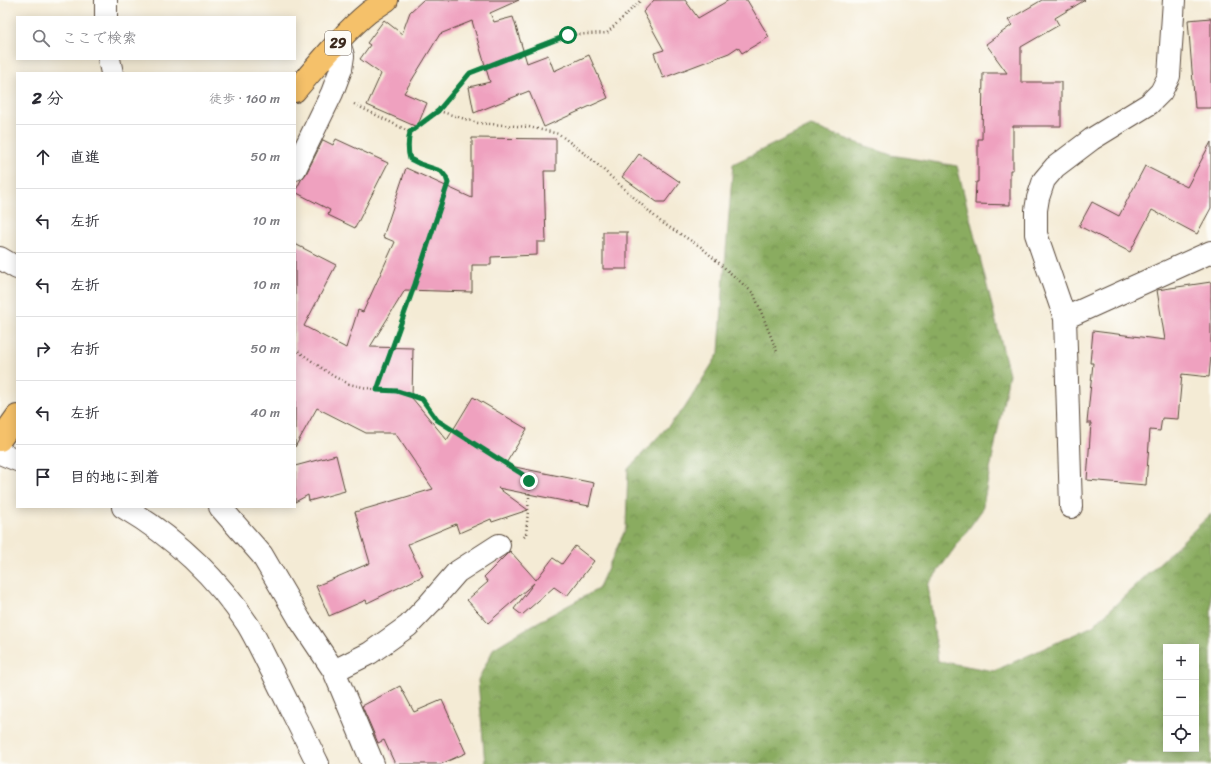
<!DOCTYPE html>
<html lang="ja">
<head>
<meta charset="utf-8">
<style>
	:root { --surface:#fff; --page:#f2f2f3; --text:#2b2b33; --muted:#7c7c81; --line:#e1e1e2 }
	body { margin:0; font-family:Sriracha,"Klee One",sans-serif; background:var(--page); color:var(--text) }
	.controls { position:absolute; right:12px; bottom:12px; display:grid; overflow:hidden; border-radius:0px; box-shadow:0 2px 10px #0003 }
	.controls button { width:36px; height:36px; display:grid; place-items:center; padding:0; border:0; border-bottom:1px solid var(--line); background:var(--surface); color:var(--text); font:20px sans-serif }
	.stop { position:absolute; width:12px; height:12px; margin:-9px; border:3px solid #0b8043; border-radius:50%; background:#fff }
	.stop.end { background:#0b8043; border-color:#fff; box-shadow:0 1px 4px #0008 }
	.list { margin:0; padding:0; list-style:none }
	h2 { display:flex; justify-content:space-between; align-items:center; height:52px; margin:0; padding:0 16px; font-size:17px }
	h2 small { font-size:13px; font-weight:400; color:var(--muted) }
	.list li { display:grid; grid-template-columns:26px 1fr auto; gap:12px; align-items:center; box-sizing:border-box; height:64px; padding:0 16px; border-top:1px solid var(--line) }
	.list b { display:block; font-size:15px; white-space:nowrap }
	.list em { font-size:13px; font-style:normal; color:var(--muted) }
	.icon { flex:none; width:22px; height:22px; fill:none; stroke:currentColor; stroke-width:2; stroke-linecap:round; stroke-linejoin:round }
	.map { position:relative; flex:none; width:1211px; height:764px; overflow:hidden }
	.search { position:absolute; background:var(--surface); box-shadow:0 2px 10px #0003; left:16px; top:16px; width:280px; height:44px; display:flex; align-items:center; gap:10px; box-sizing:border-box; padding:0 14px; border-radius:0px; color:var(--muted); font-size:15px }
	.panel { position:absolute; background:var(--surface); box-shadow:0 2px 10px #0003; left:16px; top:72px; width:280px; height:436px; border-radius:0px }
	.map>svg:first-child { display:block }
	.forest { fill:url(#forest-crowns); stroke:#626b40; fill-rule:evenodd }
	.building { fill:#efa1bf }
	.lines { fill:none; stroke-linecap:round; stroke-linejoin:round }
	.minor-casing { stroke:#574739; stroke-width:24 }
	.tertiary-casing { stroke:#574739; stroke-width:24 }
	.primary-casing { stroke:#574739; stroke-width:24 }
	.path { stroke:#574739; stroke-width:2.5; stroke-dasharray:1 3; stroke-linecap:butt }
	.minor { stroke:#fff; stroke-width:22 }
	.tertiary { stroke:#fff; stroke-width:22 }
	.primary { stroke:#f5c16b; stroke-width:22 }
	.route { stroke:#0b8043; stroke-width:5 }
	.labels { text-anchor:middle; stroke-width:3; stroke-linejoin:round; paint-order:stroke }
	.shield { fill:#fdfcf7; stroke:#75695f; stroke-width:1 }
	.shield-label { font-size:14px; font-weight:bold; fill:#3b2a1e }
</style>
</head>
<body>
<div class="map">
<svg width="1211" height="764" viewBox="0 0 1211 764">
	<defs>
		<pattern id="forest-crowns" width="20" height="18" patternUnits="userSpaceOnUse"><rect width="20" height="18" fill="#8aac61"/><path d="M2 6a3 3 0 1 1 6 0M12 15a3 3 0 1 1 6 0" fill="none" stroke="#728c4f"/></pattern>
	</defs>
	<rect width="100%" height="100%" fill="#fdfcf7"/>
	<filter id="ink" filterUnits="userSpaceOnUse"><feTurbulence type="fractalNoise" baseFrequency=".025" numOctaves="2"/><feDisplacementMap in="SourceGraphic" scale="8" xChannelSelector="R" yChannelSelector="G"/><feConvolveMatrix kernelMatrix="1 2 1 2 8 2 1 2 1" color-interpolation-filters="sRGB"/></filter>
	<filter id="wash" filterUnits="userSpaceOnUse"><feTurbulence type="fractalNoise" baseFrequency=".012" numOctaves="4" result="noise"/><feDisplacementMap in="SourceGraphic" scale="16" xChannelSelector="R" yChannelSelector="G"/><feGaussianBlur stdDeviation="0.9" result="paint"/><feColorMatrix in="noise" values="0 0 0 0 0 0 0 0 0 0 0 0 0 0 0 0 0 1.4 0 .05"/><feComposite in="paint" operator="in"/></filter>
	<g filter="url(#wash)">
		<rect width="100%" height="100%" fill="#f4ebd5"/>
		<!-- forest -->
		<path class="forest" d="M811,126l80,29 66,11 52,208 -27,136 -54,75 10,76 56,10 99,-45 118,-112v250h-77l-6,-3 -4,3h-639l-7,-84 16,-32 35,-21 69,-38 28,-61 2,-59 56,-60 35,-56 5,-77 9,-112zM1166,647h30v102h-30z"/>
		<g id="blocks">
			<!-- building -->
			<path class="building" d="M423,0h96l-29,13 4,9 19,-5 14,46 21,-8 6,16 35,-16 19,43 -64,29 -15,-36 -55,22 -5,-26 21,-5 -18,-61 -32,13 -36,59 23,10 -10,24 -50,-22 14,-31 -21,-15 10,-14 -3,-2 17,-23 18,14 8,-22z
				M654,0h31l13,18 31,-18h18l22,37 -27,16 -4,-6 -9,6 -66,25 -9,-25 10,-3 -21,-38z
				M1042,0h43l-30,18 4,7 -38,22v35h40v44h-48v44h-3v35l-35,-1 1,-22h2v-43h4l1,-66h24l-21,-29 26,-19 -4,-5z
				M1211,18v90h-16l-7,-88z
				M472,138l84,1v32h-12l2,71h-9v13l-46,2v8h-19v27l-67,-2 -35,57 43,1 -1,50 35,42 26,-43 54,32 -22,36 89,18 -5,23 -91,-18 30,22 -36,12 -1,-3 -32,14 -3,-9 -48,20 15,32 -56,27 -1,-3 -37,16 -13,-30 54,-23 -15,-51 78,-23 -38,-56h-29l-49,-25 -22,39v-203l41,21 -32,61 42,22 12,-38 5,2 32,-70 -12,-5 23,-69 66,30z
				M336,139l52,24 -33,65 -27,-13 2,-5 -35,-18 6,-12 5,-6 17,-34 10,5z
				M1211,142v66l-14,26 -45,-24 -22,42 -51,-26 13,-24 27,14 26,-50 42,21z
				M639,154l41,28 -15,20h-8l-35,-25z
				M603,232h24v37h-24z
				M1211,282v74l-2,21 -27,-3 -4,45 -16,-1 -2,13 -10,-1 -4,55 -59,-5 4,-57h-4l6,-60h-3l3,-32 72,9 -8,-50z
				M336,455l9,36 -36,10 -1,-6 -13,7v-36z
				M575,546l19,15 -27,35 -13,-9 -32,28 -8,-6 20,-26 -46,40 -21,-23 21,-18 -4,-5 26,-26 26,29 17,-22 9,6z
				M400,686l14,26 28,-12 24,53 -25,11h-46l-11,-24 -6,3 -16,-37z"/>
		</g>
	</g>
	<g filter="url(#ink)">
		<use href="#blocks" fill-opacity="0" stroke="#574739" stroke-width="1"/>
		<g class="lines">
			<!-- minor casing -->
			<g class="minor-casing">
				<path id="minor" d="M106,0v17
					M109,59l3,14
					M295,169l37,-76 9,-24 2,-13 -4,-14
					M0,258l17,10
					M1065,318l146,-66
					M220,507l42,48 38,65 34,51 39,93
					M1071,507l-6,-189 -29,-84v-24l2,-12 6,-18 11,-13 37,-28 57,-35 12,-12 8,-16 5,-76
					M334,671l36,-18 38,-27 22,-23 27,-31 42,-27"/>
			</g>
			<!-- tertiary casing -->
			<g class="tertiary-casing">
				<path id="tertiary" d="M0,453l17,7
					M123,507c51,30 93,69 125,118 9,15 16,31 24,46 15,31 31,62 46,93"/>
			</g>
			<!-- primary casing -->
			<g class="primary-casing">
				<path id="primary" d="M295,91c23,-26 47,-57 74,-79 6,-4 12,-8 18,-12
					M0,440l17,-24"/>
			</g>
			<!-- path -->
			<path class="path" d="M354,104l56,28 29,-21 31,-38 98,-38 39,-2 34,-33
				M439,111l39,12 51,4 30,7 30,23 72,65 40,25 53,47 23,58
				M295,349l38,27 16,8 28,6 20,1 25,8 15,21 85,54 7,7 1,4 -4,50 -4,4
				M377,390l38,-106 33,-101 -1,-6 -6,-6 -21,-7 -10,-5c-3,-10 -2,-18 0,-27"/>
			<!-- minor -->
			<use href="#minor" class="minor"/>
			<!-- tertiary -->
			<use href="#tertiary" class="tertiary"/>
			<!-- primary -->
			<use href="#primary" class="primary"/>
		</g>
	</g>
	<g class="lines" filter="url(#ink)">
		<!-- route -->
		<path class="route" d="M529,481l-7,-7 -85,-54 -15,-21 -25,-8 -20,-1 38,-106 33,-101 -2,-6 -5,-6 -21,-7 -10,-5c-3,-10 -2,-18 0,-27l28,-21 32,-38 98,-38"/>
	</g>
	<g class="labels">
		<!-- shield labels -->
		<rect class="shield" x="325" y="31" width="26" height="24" rx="3"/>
		<g class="shield-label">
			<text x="338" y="48">29</text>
		</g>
	</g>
</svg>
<div class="controls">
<button>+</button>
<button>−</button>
<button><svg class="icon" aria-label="locate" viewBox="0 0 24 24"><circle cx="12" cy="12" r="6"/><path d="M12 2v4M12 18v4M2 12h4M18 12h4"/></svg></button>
</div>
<div class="stop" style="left:568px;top:35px"></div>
<div class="stop end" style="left:529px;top:481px"></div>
<div class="search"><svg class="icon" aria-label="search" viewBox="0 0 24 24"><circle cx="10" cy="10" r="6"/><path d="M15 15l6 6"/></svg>ここで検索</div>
<section class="panel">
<h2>2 分<small>徒歩 · 160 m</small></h2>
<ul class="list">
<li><svg class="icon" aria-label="ahead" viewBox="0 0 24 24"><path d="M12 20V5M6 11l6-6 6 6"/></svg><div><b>直進</b></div><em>50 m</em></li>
<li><svg class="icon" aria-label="left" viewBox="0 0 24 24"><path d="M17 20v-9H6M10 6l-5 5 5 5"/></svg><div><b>左折</b></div><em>10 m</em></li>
<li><svg class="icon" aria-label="left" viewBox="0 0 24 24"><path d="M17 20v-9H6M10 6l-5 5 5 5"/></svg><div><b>左折</b></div><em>10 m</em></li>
<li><svg class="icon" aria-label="right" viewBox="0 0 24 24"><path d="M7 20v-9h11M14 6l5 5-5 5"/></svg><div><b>右折</b></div><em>50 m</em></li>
<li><svg class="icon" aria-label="left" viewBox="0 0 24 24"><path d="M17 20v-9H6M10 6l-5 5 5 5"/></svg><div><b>左折</b></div><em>40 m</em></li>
<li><svg class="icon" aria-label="arrive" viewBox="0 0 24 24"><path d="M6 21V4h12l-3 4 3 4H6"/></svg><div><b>目的地に到着</b></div></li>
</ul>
</section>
</div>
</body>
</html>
